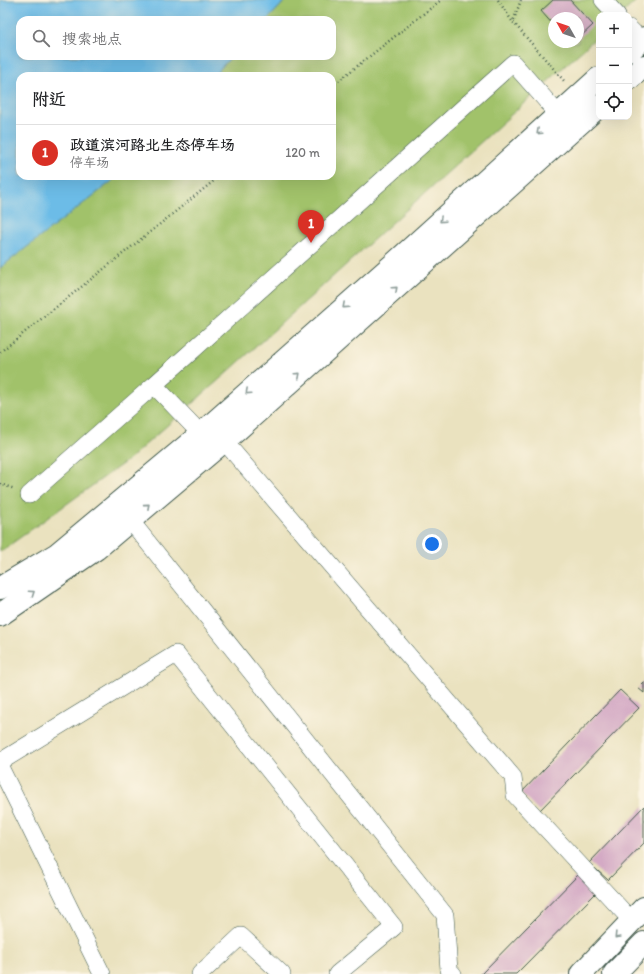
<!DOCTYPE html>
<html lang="zh">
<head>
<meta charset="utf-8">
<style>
	:root { --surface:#fff; --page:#f2f2f2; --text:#202124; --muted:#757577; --line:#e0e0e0; --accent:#d93025 }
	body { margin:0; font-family:Itim,"LXGW WenKai TC",sans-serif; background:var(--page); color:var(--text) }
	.controls { position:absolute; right:12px; top:12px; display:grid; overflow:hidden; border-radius:8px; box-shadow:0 4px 16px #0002 }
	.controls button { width:36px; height:36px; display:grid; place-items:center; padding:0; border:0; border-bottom:1px solid var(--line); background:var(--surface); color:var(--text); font:20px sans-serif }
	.compass { position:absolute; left:548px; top:12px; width:36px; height:36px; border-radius:50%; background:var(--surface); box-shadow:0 4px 16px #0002; rotate:310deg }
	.you { position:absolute; left:432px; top:544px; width:14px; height:14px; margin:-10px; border:3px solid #fff; border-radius:50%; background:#1a73e8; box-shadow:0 0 0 6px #1a73e833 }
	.badge { display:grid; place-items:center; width:26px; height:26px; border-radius:50%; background:var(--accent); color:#fff; font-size:13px; font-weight:700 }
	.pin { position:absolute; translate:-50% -33px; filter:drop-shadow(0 1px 2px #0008) }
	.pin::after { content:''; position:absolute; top:21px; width:14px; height:12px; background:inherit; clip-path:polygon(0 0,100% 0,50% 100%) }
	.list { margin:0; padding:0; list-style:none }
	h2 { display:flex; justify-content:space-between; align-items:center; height:52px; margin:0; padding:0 16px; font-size:17px }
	h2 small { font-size:13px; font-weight:400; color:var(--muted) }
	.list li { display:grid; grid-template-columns:26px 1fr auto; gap:12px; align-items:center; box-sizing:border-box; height:56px; padding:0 16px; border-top:1px solid var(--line) }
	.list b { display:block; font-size:15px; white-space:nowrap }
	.list p { margin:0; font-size:13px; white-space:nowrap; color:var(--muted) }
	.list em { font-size:13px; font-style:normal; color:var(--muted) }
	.icon { flex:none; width:22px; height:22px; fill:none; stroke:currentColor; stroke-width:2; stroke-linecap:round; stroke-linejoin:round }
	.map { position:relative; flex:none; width:644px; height:974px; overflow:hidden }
	.search { position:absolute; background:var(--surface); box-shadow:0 4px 16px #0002; left:16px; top:16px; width:320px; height:44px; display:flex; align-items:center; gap:10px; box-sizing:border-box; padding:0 14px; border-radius:12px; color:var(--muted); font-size:15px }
	.panel { position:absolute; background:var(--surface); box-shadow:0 4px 16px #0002; left:16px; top:72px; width:320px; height:108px; border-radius:12px }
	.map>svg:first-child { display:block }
	.green { fill:#a1c26a; stroke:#60804f; fill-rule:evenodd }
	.water { fill:#6cbce7; stroke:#467c8e }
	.building { fill:#d4aac5 }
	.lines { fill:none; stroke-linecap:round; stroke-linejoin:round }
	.minor-casing { stroke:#3d5649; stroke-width:18 }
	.major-casing { stroke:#3d5649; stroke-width:24 }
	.path { stroke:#3d5649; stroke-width:2.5; stroke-dasharray:1 3; stroke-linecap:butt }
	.minor { stroke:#fff; stroke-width:17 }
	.major { stroke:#fff; stroke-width:22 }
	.oneway { stroke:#8f9e9a }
</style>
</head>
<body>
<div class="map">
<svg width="644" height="974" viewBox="0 0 644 974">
	<rect width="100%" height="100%" fill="#fcf5e5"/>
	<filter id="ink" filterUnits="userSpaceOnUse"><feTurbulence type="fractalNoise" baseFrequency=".025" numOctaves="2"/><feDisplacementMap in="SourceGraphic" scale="8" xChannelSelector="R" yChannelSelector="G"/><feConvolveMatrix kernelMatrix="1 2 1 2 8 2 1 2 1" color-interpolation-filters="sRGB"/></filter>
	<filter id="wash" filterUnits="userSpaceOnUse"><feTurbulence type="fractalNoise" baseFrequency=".012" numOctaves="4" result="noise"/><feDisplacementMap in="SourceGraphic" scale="16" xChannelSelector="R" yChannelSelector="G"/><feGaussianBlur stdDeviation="0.9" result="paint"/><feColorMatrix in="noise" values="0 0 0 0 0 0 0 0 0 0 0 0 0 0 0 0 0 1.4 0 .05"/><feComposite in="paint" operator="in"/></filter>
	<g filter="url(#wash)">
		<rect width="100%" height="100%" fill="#eae2bf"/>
		<!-- green -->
		<path class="green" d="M286,0h351l-16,15h-22v20l-370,336 -101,89 -128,92v-284l111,-86 6,-6h215v-100h-119l19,-20h100v-36h-65zM554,18h24v24h-24z"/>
		<!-- water -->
		<path class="water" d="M0,0h286l-19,20h-247v36h212l-19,20h-193v100h97l-6,6 -111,86z"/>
		<g id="blocks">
			<!-- building -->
			<path class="building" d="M553,0h17l23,25 -15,14v-21h-24v8l-13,-15z
				M644,682v11l-6,-5z
				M620,690l19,18 -100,103 -18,-18z
				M644,806v37l-36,37 -19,-17z
				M578,875l18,18 -80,81h-35z"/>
		</g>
	</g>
	<g filter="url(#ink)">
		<use href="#blocks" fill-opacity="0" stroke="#3d5649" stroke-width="1"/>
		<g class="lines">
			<!-- minor casing -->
			<g class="minor-casing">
				<path id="minor" d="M603,0l14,15
					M629,28l12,12
					M201,434l-47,-49 359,-322 46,52
					M224,441l289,336 2,18 117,126
					M29,495l125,-110
					M130,520l315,395 4,55 4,4
					M0,762l176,-108 218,273 -57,47
					M0,767l102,207
					M200,974l41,-38 41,38"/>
			</g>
			<!-- major casing -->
			<g class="major-casing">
				<path id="major" d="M629,51l15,-13
					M629,79l15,-13
					M0,588l57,-34 144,-120 196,-173 202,-183
					M0,615l96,-66 141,-119 362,-324
					M581,974l63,-66
					M614,974l30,-31"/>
			</g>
			<!-- path -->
			<path class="path" d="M498,0l14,21
				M521,0l-8,22 52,60
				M332,86l109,-86
				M0,352l220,-176
				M0,484l15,5"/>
			<!-- minor -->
			<use href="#minor" class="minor"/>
			<!-- major -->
			<use href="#major" class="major"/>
		</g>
		<!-- one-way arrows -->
		<defs><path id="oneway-chevron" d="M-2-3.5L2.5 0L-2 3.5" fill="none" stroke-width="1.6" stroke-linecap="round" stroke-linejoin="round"/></defs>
		<g class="oneway">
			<use href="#oneway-chevron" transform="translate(539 132) rotate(138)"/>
			<use href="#oneway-chevron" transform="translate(442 220) rotate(138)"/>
			<use href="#oneway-chevron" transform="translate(395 289) rotate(-42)"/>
			<use href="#oneway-chevron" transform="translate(345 306) rotate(138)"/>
			<use href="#oneway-chevron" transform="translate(298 375) rotate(-42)"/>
			<use href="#oneway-chevron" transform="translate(248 392) rotate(138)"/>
			<use href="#oneway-chevron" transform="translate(147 506) rotate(-40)"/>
			<use href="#oneway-chevron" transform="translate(32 593) rotate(-34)"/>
			<use href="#oneway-chevron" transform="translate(617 936) rotate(134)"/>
		</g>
	</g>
</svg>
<div class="controls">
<button>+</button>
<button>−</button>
<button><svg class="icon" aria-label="locate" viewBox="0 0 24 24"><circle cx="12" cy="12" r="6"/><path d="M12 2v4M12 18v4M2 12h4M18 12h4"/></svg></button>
</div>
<svg class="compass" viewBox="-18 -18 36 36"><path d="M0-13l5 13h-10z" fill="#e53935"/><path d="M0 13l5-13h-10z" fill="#757577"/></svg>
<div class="you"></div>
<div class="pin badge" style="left:311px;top:243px">1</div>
<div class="search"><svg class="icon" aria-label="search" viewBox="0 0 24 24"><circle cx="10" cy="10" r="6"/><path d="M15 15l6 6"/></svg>搜索地点</div>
<section class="panel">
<h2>附近<small></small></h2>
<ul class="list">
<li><span class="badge">1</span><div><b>政道滨河路北生态停车场</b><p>停车场</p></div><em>120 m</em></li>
</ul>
</section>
</div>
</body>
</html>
